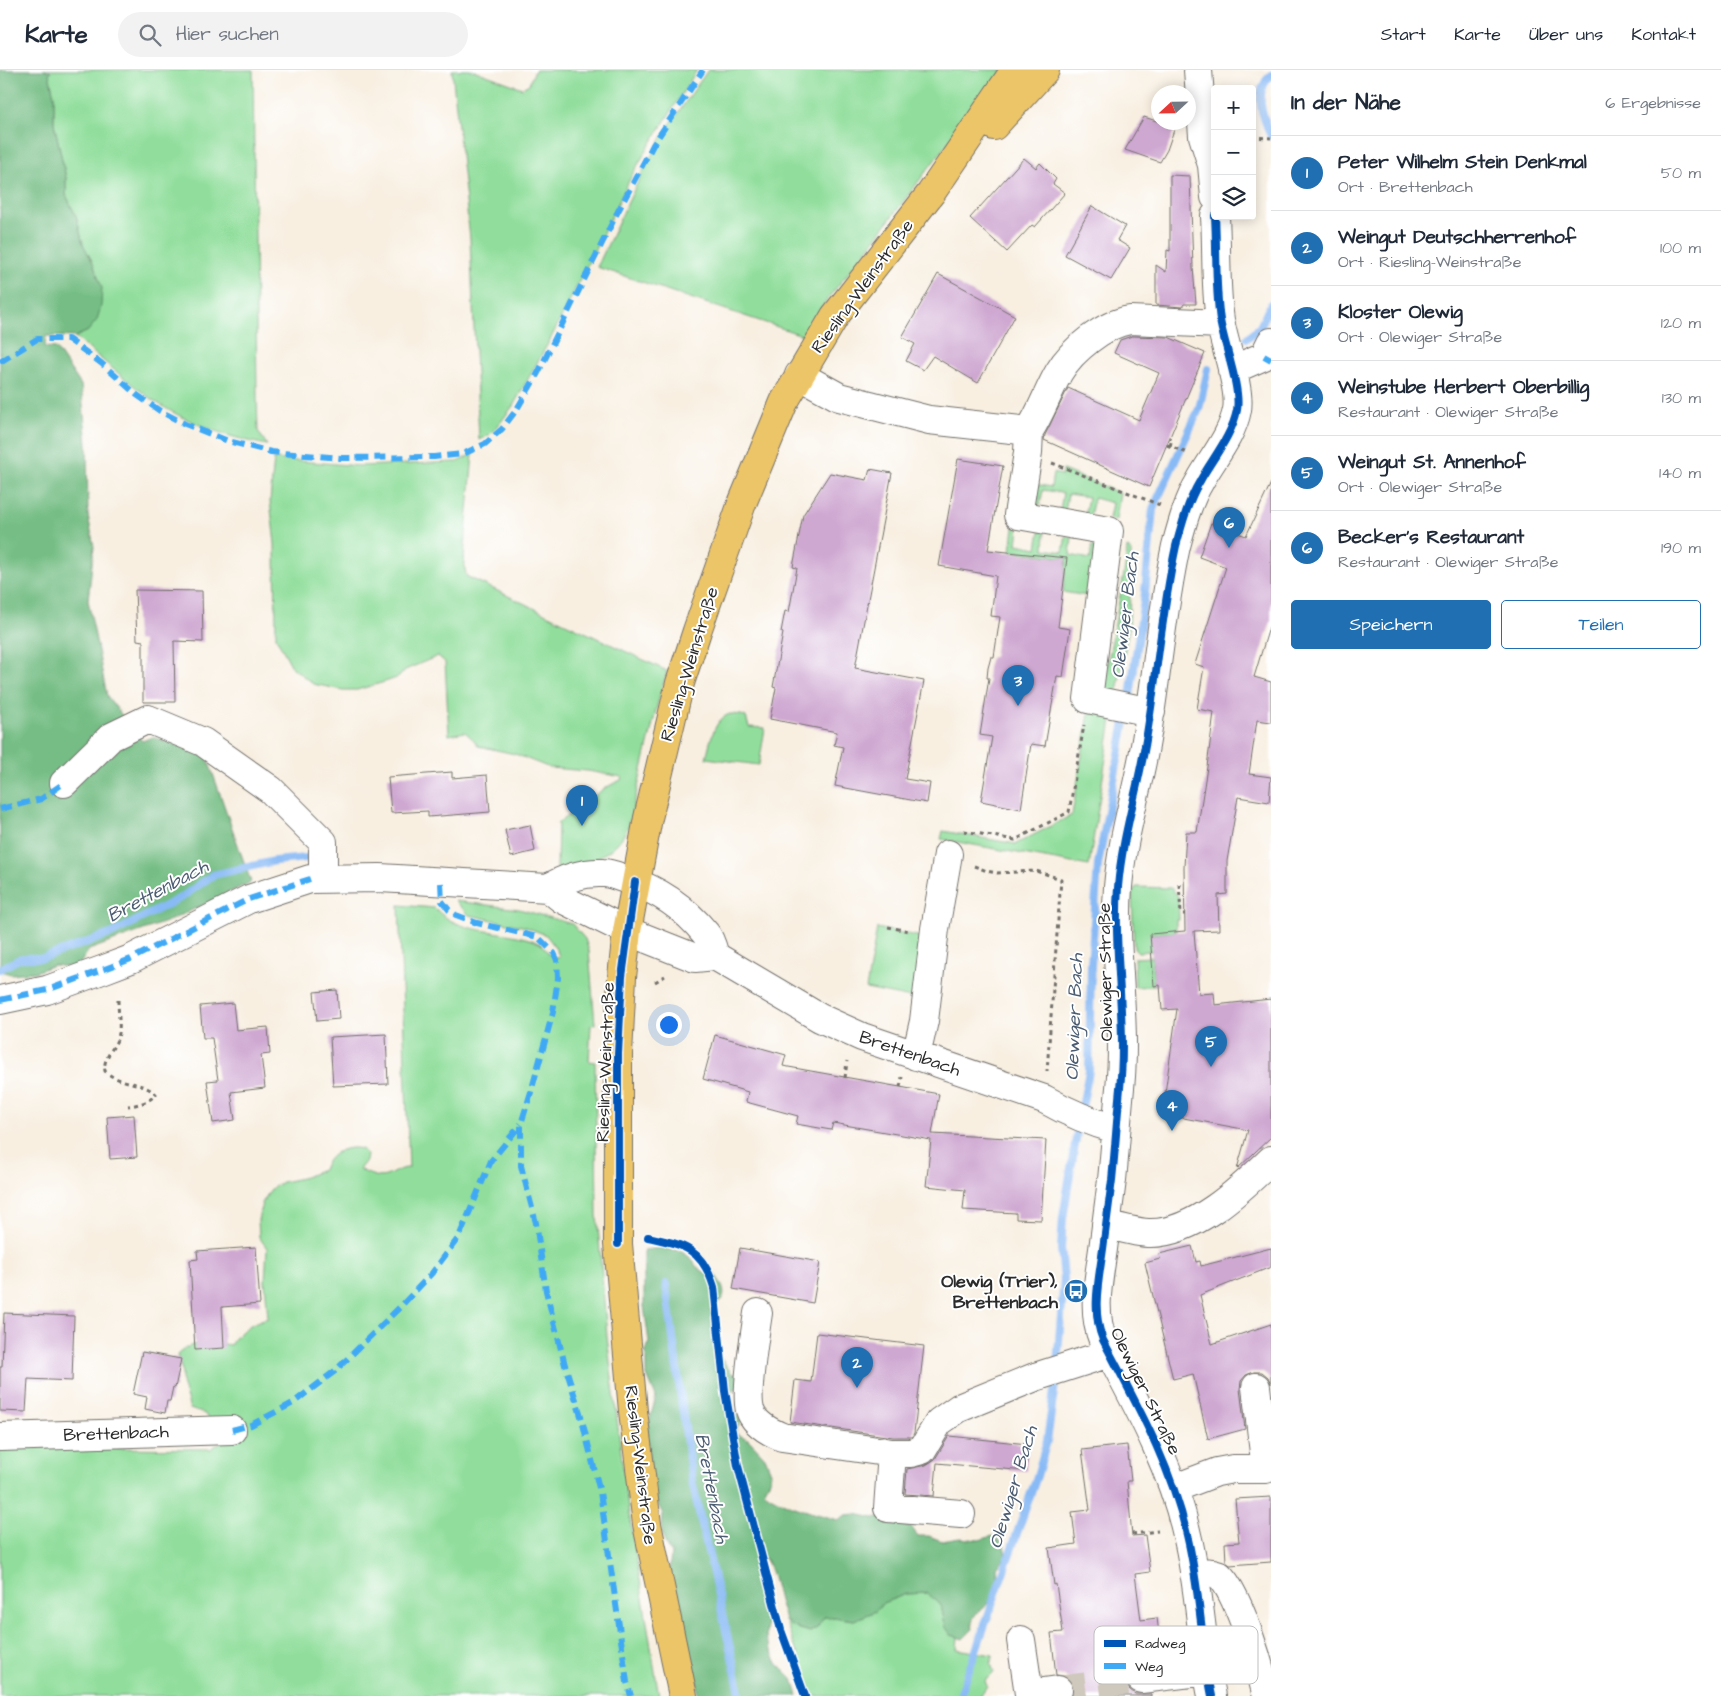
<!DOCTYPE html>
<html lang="de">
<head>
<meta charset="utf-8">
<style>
	:root { --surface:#fff; --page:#f2f2f3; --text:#1f2937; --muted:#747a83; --line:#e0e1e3; --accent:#1f6fb2 }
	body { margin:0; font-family:"Architects Daughter",sans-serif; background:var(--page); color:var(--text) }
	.controls { position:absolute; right:15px; top:15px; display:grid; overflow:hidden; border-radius:5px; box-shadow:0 2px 12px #0003 }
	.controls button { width:45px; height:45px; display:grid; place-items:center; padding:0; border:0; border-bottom:1px solid var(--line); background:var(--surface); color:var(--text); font:25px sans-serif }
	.compass { position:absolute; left:1151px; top:15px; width:45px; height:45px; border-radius:50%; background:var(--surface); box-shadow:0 2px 12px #0003; rotate:248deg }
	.you { position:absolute; left:668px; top:954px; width:18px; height:18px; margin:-12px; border:4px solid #fff; border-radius:50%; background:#1a73e8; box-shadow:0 0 0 8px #1a73e833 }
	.badge { display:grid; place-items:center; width:32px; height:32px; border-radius:50%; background:var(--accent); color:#fff; font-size:16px; font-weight:700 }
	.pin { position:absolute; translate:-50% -41px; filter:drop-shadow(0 1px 2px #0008) }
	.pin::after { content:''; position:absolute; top:26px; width:18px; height:15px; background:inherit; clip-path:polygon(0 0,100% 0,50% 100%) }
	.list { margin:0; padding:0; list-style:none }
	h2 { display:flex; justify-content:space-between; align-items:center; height:65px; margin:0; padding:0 20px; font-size:21px }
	h2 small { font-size:16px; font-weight:400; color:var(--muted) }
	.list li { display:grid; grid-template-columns:32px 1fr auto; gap:15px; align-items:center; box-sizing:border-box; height:75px; padding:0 20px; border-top:1px solid var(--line) }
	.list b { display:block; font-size:19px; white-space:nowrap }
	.list p { margin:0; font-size:16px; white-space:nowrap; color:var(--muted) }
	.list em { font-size:16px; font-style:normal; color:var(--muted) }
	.actions { display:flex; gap:10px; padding:15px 20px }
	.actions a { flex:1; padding:11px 0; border:1px solid var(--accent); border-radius:5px; text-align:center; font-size:18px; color:var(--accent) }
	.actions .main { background:var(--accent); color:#fff }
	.icon { flex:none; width:28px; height:28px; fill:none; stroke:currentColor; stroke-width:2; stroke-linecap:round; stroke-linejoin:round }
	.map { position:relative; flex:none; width:1271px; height:1626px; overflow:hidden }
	header { display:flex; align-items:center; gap:30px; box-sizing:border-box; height:70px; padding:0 25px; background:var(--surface); border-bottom:1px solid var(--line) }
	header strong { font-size:24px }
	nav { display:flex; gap:28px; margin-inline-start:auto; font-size:18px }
	.search { width:350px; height:45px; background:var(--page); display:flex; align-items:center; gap:12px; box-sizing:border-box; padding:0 18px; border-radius:28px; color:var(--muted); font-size:19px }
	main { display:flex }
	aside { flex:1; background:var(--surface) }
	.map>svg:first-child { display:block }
	.green { fill:#91de9c; stroke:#5e8464 }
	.forest { fill:#74bd84; stroke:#507458 }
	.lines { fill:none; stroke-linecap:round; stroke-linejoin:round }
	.stream { stroke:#88baf5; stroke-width:8 }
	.building { fill:#cfa8d2 }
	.minor-tunnel { stroke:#cfc8bd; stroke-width:28; stroke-dasharray:28 14; stroke-linecap:butt }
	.minor-casing { stroke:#73706b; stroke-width:30 }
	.major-casing { stroke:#73706b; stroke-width:30 }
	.path { stroke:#73706b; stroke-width:3; stroke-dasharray:4 4; stroke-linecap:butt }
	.minor { stroke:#fff; stroke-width:28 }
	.major { stroke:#edc569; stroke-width:28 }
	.quiet { stroke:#3fa9f5; stroke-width:6; stroke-dasharray:12 6; stroke-linecap:butt }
	.cycleway-casing { stroke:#fff; stroke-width:11 }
	.cycleway { stroke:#0057b8; stroke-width:8 }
	.labels { text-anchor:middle; stroke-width:4; stroke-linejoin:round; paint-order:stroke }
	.street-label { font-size:18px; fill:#2b2b2b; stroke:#fff }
	.poi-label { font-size:18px; font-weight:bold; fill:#2b2b2b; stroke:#fff; text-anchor:end }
	.water-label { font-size:19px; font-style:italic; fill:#4c5d72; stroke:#fff }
	.key { fill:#fff; stroke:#bfbfbf; stroke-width:1 }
	.key-label { font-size:14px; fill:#2b2b2b }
</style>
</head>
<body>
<header>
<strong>Karte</strong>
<div class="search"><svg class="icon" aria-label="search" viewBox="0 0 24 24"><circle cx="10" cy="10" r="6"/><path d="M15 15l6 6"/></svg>Hier suchen</div>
<nav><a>Start</a><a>Karte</a><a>Über uns</a><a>Kontakt</a></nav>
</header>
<main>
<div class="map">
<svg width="1271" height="1626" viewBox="0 0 1271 1626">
	<rect width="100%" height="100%" fill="#fff"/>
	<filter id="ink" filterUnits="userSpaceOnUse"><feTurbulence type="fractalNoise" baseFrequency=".02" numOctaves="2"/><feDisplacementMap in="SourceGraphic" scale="10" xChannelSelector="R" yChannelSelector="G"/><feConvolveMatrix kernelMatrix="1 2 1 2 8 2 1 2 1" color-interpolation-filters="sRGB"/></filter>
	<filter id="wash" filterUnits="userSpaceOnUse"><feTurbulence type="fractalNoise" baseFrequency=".0096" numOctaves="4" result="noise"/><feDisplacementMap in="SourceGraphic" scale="20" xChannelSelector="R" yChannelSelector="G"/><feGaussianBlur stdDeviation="1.12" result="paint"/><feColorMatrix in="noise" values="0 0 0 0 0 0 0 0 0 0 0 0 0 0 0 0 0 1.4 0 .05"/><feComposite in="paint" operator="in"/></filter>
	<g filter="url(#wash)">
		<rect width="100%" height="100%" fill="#f8efe1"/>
		<!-- green -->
		<path class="green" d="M51,0h202l4,328 1,33 9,14c-41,-8 -83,-23 -117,-47 -26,-19 -50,-40 -75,-61l13,-6 5,-68 -10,-19 -7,-28 -10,-21v-17l-12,-55v-27l-5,-22z
			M452,0h21l49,18 7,-4 6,-14h162l-51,81 -14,24 -81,163 -38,68 -16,21 -8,8 -10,5 -9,-201z
			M708,0h295l-141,186 -33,41 -27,38 -205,-68 48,-100 23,-40z
			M473,384l-9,103 2,19 201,95 -10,35 -28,119c-15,33 -40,36 -72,44l1,-46 47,-35 16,-8 1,-3 -34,-6 -38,-3 -35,-14 -37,-8 -4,-6 -9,-8 -16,3 -4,-73 -7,-6 -33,14 -6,7 -11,4 -31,9h-14l-30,-6 -21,-17 -16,-30 -1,-93 -5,-43 4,-42 86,7 97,-4z
			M1063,400l57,23 -4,27 -7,-1 3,-16 -18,-5 -4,18 -5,-1 3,-18 -20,-3 -3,17 -5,-1 3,-17 -20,-3 -3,15 -9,-1 3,-20 17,3 2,-14 9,2z
			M1014,457l5,1 -2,16 20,4 3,-17 5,1 -1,17 19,3 3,-16 6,1 -2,18 20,4 2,-13 7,1 -5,50 -31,-5 4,-34 -56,-7z
			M1127,478l4,2 -2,78 -13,69 -14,-2 24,-132z
			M1090,638l23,5 -24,153 -148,-27 2,-8 73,13 56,-29z
			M730,644l11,1 5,2 3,10 16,1 -6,37 -53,-7c4,-14 7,-39 24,-44z
			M1137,817l34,1 7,8 1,24h-3v12l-25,2 1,17 -14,1 -4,-4 -2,-54 3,-6z
			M455,831l64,8 53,15 13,15 4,12 6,73 -4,1 -2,36 6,1 2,153 10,122 20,164 32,195h-659v-249l211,2 15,-11 -21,-24 -15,-5 -8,-26v-13l-5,-15c17,-16 32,-13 53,-10 10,-14 21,-23 38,-27l-3,-37 2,-33 -8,-11 -1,-17 4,-17 9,-14 11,-7 20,-4 21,-8c5,-17 23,-25 39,-21l5,6 -1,6 -7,8c7,4 19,10 27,7 9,-3 12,-8 23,-8l-10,-263 36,3c23,27 66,21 97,32l9,4 11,13h8l-7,-13 -7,-9 -20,-8 -57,-12z
			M877,858l50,10 -11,61 -50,-10z
			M1152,887l2,29 -19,1 -1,-29z
			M927,1523c5,4 13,8 14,14 5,13 2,25 17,30l-1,12 36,6 -2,9 3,8 -3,4 -6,5 2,5 -7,10h-167l-29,-79 7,9 19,6 7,-4 6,-11h11l20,3 22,-9 6,-8 24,-9z"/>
		<!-- forest -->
		<path class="forest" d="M0,0h51l-2,4 5,22v27l12,55v17l10,21 7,28 10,19 9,25 -1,18 -4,14 -9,11 -13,6 -29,-1 -1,11 11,1 25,37 6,59 1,71 6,32 -6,53 19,96 35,45 11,-4 53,17 45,128 -80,38 -82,30 -10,15 -11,2 -14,-2 -19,7 -13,1 -11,1 -11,-3z
			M661,1178l19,3 11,7 5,8 10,8 7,-1c10,10 19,29 -2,32v6l5,2 -2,4c10,16 4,22 2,37l8,8 8,12h6l2,12 -11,7 2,11 10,18 -5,6v6l12,5 17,18 6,15 -1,8 -6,11c13,13 54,23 74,29l8,-5 10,-1 18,4 10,-3 11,1 6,9 11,3 6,8h11l13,5 18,-3 19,2 14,-4 11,8 2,13 -9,10c1,12 1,20 -5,31 -7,13 -23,13 -19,31l-10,10 -12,-4 -6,-9 -4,-21 -14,-12 -21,1 -23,9 -7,8 -22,9 -20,-3h-10l-7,11 -7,4c-5,-2 -13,-3 -19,-6 -12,-7 -15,-52 -26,-68h-6l8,66 -1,15 11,24 16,16 5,17h-100c1,-15 -3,-29 -11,-42l-19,-71 3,-30 -5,-7 -4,-12 1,-20 -12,-23 -4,-62 9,-32 -10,-24v-21l3,-10 -5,-36v-56z"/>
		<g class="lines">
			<!-- stream -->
			<path class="stream" d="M1271,5c-18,17 -9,41 0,61
				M1247,268l13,-11 11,-23
				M0,899l21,-11h22l70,-25 69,-36 31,-22 62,-14 31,-3
				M666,1214l26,197 49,215
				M1057,1295l7,-86 -3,-31 2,-30 12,-74 14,-73 2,-105 7,-102 32,-168 15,-103 8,-84 46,-100 9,-40
				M960,1626l77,-220 10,-35 9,-64"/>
		</g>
		<g id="blocks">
			<!-- building -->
			<path class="building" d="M1144,47l31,10 -8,23 -7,12 -35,-12z
				M1024,88l12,10 4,-5 16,16 -3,5 12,9 -30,34 -3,-2 -25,27 -37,-34z
				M1170,105l20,1 3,92 3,36h-12l-2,3 -26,-2v-40l10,7 1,-22 3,1z
				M1092,136l33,20 -8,14 13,8 -19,32 -46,-25z
				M938,204l77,42 -37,67 -45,-27 -10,14 -17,-9 9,-17 -13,-7z
				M1132,266l36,1 37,16 -56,134 -105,-47 1,-5 23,-47 71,32 20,-47 -45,-20 6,-13z
				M958,389l45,7 -15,84 79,8 -9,69 12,2 -7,48 -6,-1 -12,70 -14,-2 -10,65 -40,-8 11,-64 -12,-2 9,-57h-2l1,-10 3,-11h3l6,-40 -9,-1 5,-40 -57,-10z
				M870,399l22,4 -37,195 69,13 -19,98 25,4 -3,20 -92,-17 8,-39 -9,-2 3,-13 -67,-13 6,-31 -3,-1 10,-54 -2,-1 4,-21 4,1 8,-44 -4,-1 10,-52 27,-42 37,7z
				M1271,413v138l-17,56 17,5v40l-14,-2 -8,54 22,3 -2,25 -31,-5 -11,64v33l-9,1 1,35 -25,1 5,63 15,-1 1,12 56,-6v138l-34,32 11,-39 -86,-16 15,-105 -15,1 -2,-25 -6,1 -4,-52 35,-3 -1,-64 2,-35h11l10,-65 7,-55 -17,-3 7,-42 -9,-3 31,-97 -27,-10 12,-34 35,13z
				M135,520l67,1 1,51 -29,-1 1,61h-32v-61l-6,-1z
				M452,702v6l35,-3 3,37 -62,5v-6l-37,2 -3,-36z
				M530,755l5,26 -24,6 -6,-27z
				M337,920l2,29 -22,2 -3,-29z
				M233,933l3,27 32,-3 2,27 -9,1 4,33 -34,4 4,28 -22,3 -6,-42 11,-1 -6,-42h-9l-3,-32z
				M386,964l2,50 -55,2 -3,-49z
				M715,965l71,20 -3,11 156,28 -7,40 114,6 -5,80 -25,-1v-6l-53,-3 2,-20 -39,-4 5,-46 -98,-17 -2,7 -35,-6 2,-8 -52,-14 2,-10 -45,-13z
				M134,1045l3,42 -27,2 -3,-42z
				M1192,1176l4,16 4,-1 1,5 70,-18v19l-71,28 12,49 59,-20v60l-3,-7 -6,-5h-8l-8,3 -5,6 -1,8 5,40 -37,10 -15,-65 -20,5 -28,-116 15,-4 -1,-5z
				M256,1177l4,57 -38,3 2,41 -29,2 -5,-90 8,-1 -1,-8z
				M740,1178l80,14 -7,41 -80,-14z
				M4,1243l70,3 -2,65 -44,-2 -2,33 -26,-1v-44h2z
				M817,1263l107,13 -10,87 -2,4h-19l-103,-15 5,-42 16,2z
				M142,1282l39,7 -6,29 -2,-1 -3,14h-3l-2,12 -20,-4 2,-12 -14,-3z
				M949,1366l79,8 -2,27 -89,-8 -3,33 -29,-2 2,-25 19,-4 9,-6z
				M1127,1375l4,36h-4l5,55 13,-1 5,37 -15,2 6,46 16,-2 5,38 -18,2v5l-12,3 -6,7v8l3,8 6,5h16v2h-79l1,-8 -2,-7 -7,-5 -8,-1 -5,-42 12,-1 -7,-48 -2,1 -5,-37 27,-4 -4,-32 18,-2 -8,-60z
				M1271,1427v65l-41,3 -4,-3 -1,-19 14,-1 -4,-43z"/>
		</g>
	</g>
	<g filter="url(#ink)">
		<use href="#blocks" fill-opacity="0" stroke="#73706b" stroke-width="1"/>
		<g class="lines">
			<!-- minor-tunnel -->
			<path class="minor-tunnel" d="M1058,1620l83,-11"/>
			<!-- minor casing -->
			<g class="minor-casing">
				<path id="minor" d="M1198,0l5,66 9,29 3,32
					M1232,300l32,-14 7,-14
					M799,305l40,22 90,23 100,11 -1,22 -10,62 91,16 -21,168 63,13
					M1029,361c12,-18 19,-40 30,-59 13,-22 45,-48 71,-52l91,4
					M64,713l47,-46 37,-18 55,23 68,48 52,52v35
					M548,818l14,11 65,32 68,27 20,-2 105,62 42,19 182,62c23,13 46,23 72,30
					M0,930l47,-10 55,-20 29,-11 118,-60 61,-20 70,-1 168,10c17,-10 34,-16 55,-15 7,0 14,3 22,6 32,10 60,29 81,55 5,6 7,15 9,22
					M916,986l8,-35 11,-92 13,-75
					M1106,1154c14,4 28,8 42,9 45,2 93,-44 123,-73
					M758,1243c-3,21 -13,79 -8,97 4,13 20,22 32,27l110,16h19l11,-3 17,-28 20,-14 76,-31 75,-24
					M0,1367l232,-7
					M892,1383l-4,55 73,6
					M1175,1418l42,-16 16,-3h33l-10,-82
					M1194,1504c7,-1 16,-3 23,0 20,11 44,98 50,122
					M1021,1570l8,54 29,-4
					M1141,1609l67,-8
					M1212,1626c-11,-53 -12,-108 -25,-161 -16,-71 -51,-132 -84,-195 -12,-29 -4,-61 0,-91 3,-23 6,-46 9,-69 3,-30 5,-61 8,-92 7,-67 -7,-134 -2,-201 4,-50 20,-98 28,-147 11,-65 16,-130 30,-194 6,-22 12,-45 24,-65 12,-22 32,-45 37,-71 4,-22 -13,-65 -17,-90 -5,-34 -3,-70 -5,-104"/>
			</g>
			<!-- major casing -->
			<g class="major-casing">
				<path id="major" d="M994,56l51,-56
					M683,1626l-36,-172 -14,-113 -15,-167v-190l4,-77 5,-46 21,-113 32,-135 17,-52 44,-125 43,-104 51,-86 96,-123 84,-123"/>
			</g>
			<!-- path -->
			<path class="path" d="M1252,67l19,1
				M1167,375l20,8
				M1170,376l2,-7 -2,-1
				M1052,393l108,42
				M964,761l51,9 54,-28 15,-87
				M974,796l13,5 10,2 39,-2 25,8 -14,192
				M1179,814l2,30h4
				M888,857l21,4
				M655,912l10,-6
				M118,930c0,11 2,23 1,33 -2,14 -17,24 -14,38 12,13 37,10 51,23 -6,8 -18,11 -28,12
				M845,1008l2,-17
				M900,1017l2,-10
				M1132,1464l26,-3"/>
			<!-- minor -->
			<use href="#minor" class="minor"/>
			<!-- major -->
			<use href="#major" class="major"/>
			<!-- quiet -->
			<path class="quiet" d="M1264,286l7,4
				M0,292l37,-23h31l33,24 36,32 23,16 25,13 43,17 43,11 69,6 94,-1 29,-3 22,-10 17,-15 15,-20 21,-36 77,-156 38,-72 50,-75
				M0,739l41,-10 23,-16
				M441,813l1,18 7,9 7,5 21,8 61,14 16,16 3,7 1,18 -5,34 -22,80 -10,32v42l15,57 10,68 19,74 16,51 19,76 27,190 4,14
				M0,930l47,-10 55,-20 29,-11 118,-60 61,-20
				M232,1360l19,-5 42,-22 42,-32 66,-65 31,-33 27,-36 32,-76 30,-37"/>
			<!-- cycleway casing -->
			<g class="cycleway-casing">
				<path id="cycleway" d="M648,1167c36,8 54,11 66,50l11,104 13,75 43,164 24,66
					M618,1174v-190l4,-77 13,-95
					M1212,1626c-11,-53 -12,-108 -25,-161 -16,-71 -51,-132 -84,-195 -12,-29 -4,-61 0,-91 3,-23 6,-46 9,-69 3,-30 5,-61 8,-92 7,-67 -7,-134 -2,-201 4,-50 20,-98 28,-147 11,-65 16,-130 30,-194 6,-22 12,-45 24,-65 12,-22 32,-45 37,-71 4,-22 -13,-65 -17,-90 -5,-34 -3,-70 -5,-104"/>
			</g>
			<!-- cycleway -->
			<use href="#cycleway" class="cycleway"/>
		</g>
	</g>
	<!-- icons -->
	<defs>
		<g id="bus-disc" transform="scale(1.25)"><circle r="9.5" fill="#1f6fb2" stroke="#fff"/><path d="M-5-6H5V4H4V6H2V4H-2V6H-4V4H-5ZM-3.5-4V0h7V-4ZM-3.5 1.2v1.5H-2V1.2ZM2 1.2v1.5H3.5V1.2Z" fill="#fff"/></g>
	</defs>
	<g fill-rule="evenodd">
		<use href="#bus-disc" x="1076" y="1221"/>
	</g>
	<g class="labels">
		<!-- street labels -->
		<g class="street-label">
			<text transform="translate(862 216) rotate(-54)" y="6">Riesling-Weinstraße</text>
			<text transform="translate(689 594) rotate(-73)" y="6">Riesling-Weinstraße</text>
			<text transform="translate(1105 902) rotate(-91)" y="6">Olewiger Straße</text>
			<text transform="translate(910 983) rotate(19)" y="6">Brettenbach</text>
			<text transform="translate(605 992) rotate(-88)" y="6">Riesling-Weinstraße</text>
			<text transform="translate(1146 1321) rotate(64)" y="6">Olewiger Straße</text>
			<text transform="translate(116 1363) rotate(-2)" y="6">Brettenbach</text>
			<text transform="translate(641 1395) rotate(83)" y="6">Riesling-Weinstraße</text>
		</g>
		<!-- poi labels -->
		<g class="poi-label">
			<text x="1058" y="1217">Olewig (Trier),<tspan x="1058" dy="21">Brettenbach</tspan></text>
		</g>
		<!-- water labels -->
		<g class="water-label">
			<text transform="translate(1124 545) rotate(-83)" y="7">Olewiger Bach</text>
			<text transform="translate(157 820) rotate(-28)" y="7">Brettenbach</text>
			<text transform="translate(1073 947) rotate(-88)" y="7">Olewiger Bach</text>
			<text transform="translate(1012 1417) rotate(-73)" y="7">Olewiger Bach</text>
			<text transform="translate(713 1418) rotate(79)" y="7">Brettenbach</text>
		</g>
	</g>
	<!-- legend -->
	<rect x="1094" y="1556" width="164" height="58" rx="8" class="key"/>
	<rect x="1104" y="1570" width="22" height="7" fill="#0057b8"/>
	<rect x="1104" y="1593" width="22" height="6" fill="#3fa9f5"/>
	<g class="key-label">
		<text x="1135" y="1578">Radweg</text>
		<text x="1135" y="1601">Weg</text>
	</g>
</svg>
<div class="controls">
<button>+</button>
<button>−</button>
<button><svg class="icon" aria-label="layers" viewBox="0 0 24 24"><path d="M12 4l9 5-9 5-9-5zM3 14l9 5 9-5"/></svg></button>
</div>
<svg class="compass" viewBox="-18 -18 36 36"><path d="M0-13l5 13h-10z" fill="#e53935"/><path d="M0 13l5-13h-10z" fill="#747a83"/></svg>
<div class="you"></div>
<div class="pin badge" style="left:582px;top:756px">1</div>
<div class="pin badge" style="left:857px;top:1318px">2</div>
<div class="pin badge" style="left:1018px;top:636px">3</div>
<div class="pin badge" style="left:1172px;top:1061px">4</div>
<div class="pin badge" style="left:1211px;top:997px">5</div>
<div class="pin badge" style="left:1229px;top:478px">6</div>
</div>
<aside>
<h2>In der Nähe<small>6 Ergebnisse</small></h2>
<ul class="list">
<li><span class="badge">1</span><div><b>Peter Wilhelm Stein Denkmal</b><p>Ort · Brettenbach</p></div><em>50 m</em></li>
<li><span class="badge">2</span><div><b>Weingut Deutschherrenhof</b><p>Ort · Riesling-Weinstraße</p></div><em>100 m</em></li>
<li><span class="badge">3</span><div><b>Kloster Olewig</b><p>Ort · Olewiger Straße</p></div><em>120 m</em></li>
<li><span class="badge">4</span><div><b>Weinstube Herbert Oberbillig</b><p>Restaurant · Olewiger Straße</p></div><em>130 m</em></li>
<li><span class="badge">5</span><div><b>Weingut St. Annenhof</b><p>Ort · Olewiger Straße</p></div><em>140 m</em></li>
<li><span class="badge">6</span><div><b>Becker's Restaurant</b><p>Restaurant · Olewiger Straße</p></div><em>190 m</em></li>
</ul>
<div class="actions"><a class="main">Speichern</a><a>Teilen</a></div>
</aside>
</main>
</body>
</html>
